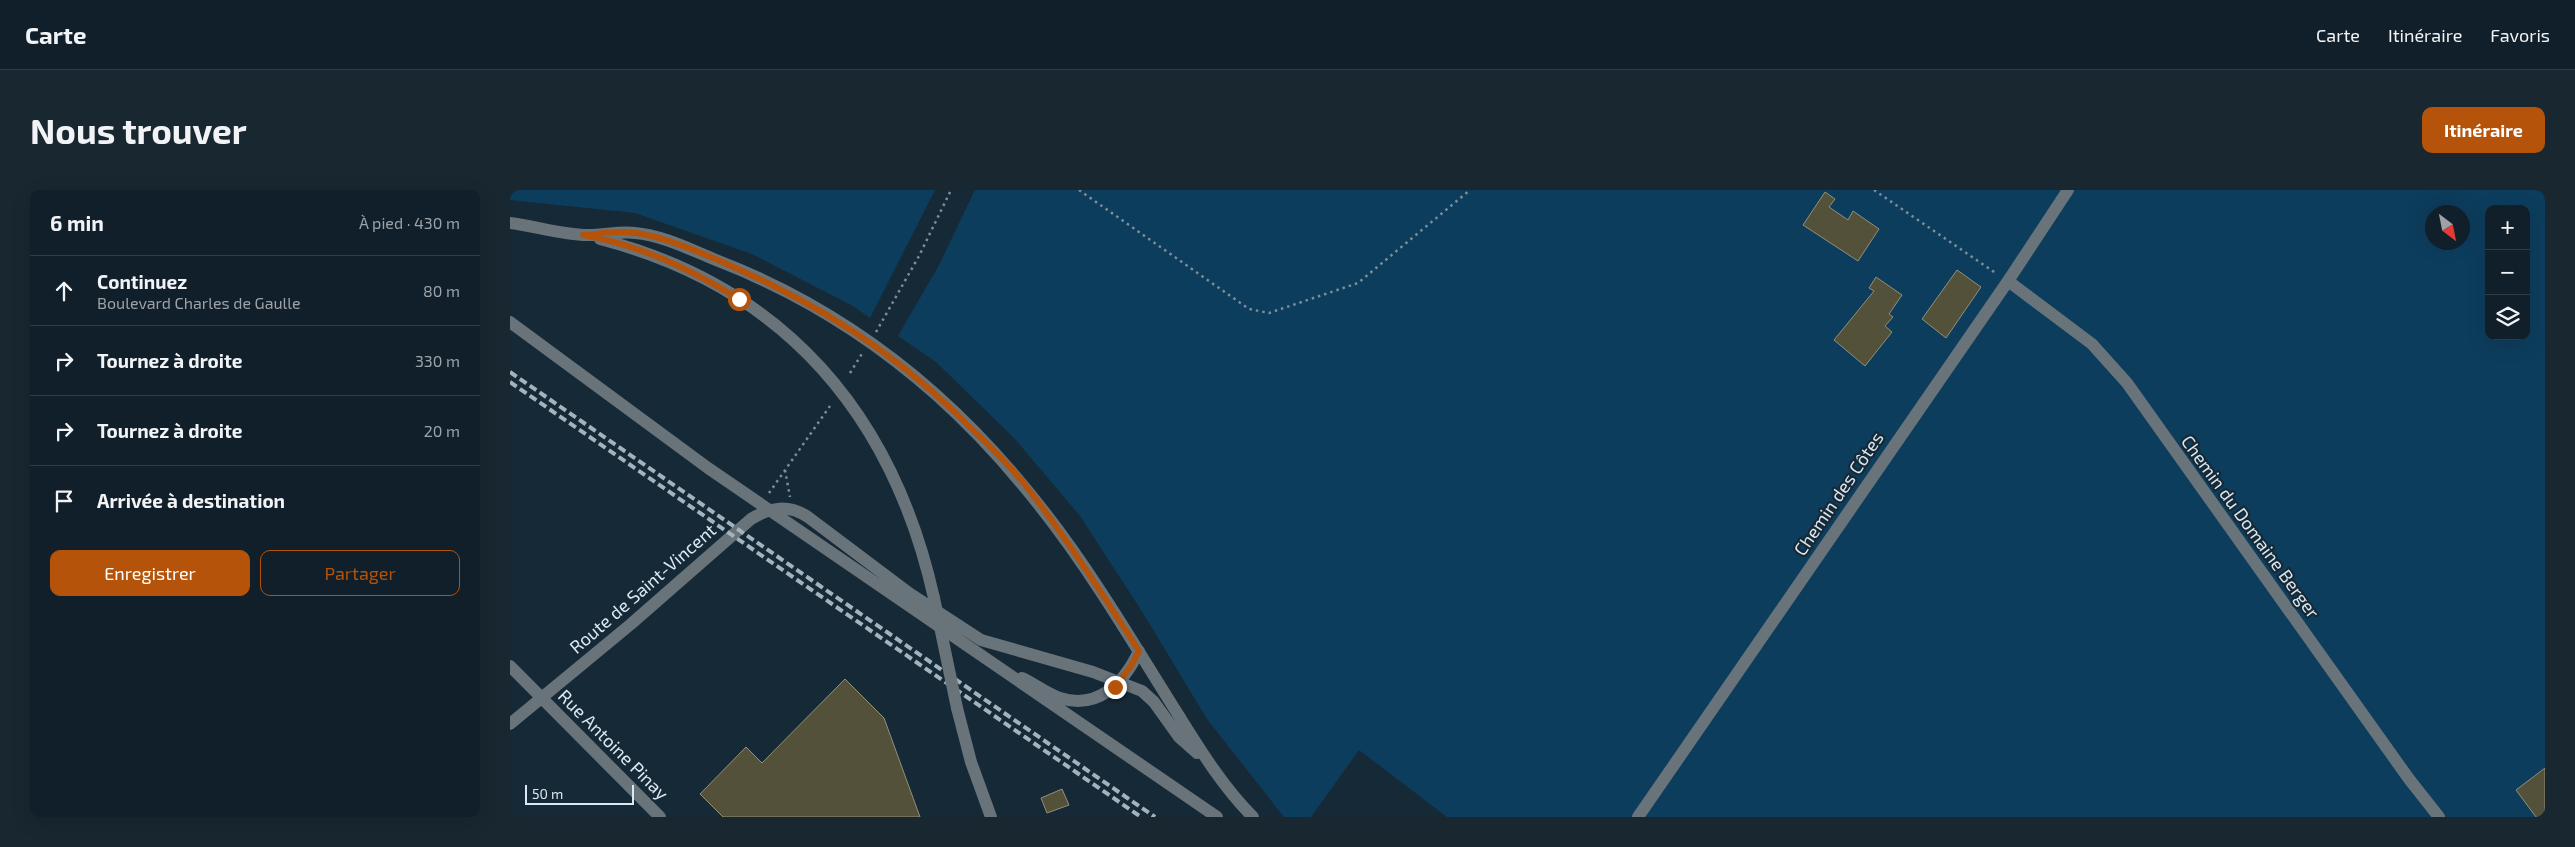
<!DOCTYPE html>
<html lang="fr">
<head>
<meta charset="utf-8">
<style>
	:root { --surface:#101f29; --page:#192731; --text:#f1f3f6; --muted:#9ca2a8; --line:#303d46; --accent:#b45309 }
	body { margin:0; font-family:"Exo 2",sans-serif; background:var(--page); color:var(--text) }
	.controls { position:absolute; right:15px; top:15px; display:grid; overflow:hidden; border-radius:10px; box-shadow:0 5px 20px #0002 }
	.controls button { width:45px; height:45px; display:grid; place-items:center; padding:0; border:0; border-bottom:1px solid var(--line); background:var(--surface); color:var(--text); font:25px sans-serif }
	.compass { position:absolute; left:1915px; top:15px; width:45px; height:45px; border-radius:50%; background:var(--surface); box-shadow:0 5px 20px #0002; rotate:148deg }
	.scale { position:absolute; left:15px; bottom:12px; width:109px; box-sizing:border-box; padding-left:5px; border:2px solid #dce8f1; border-top:0; font-size:14px; line-height:18px; white-space:nowrap; color:#dce8f1; -webkit-text-stroke:4px #162937; paint-order:stroke }
	.stop { position:absolute; width:15px; height:15px; margin:-11px; border:4px solid #b45309; border-radius:50%; background:#fff }
	.stop.end { background:#b45309; border-color:#fff; box-shadow:0 1px 5px #0008 }
	.list { margin:0; padding:0; list-style:none }
	h2 { display:flex; justify-content:space-between; align-items:center; height:65px; margin:0; padding:0 20px; font-size:21px }
	h2 small { font-size:16px; font-weight:400; color:var(--muted) }
	.list li { display:grid; grid-template-columns:32px 1fr auto; gap:15px; align-items:center; box-sizing:border-box; height:70px; padding:0 20px; border-top:1px solid var(--line) }
	.list b { display:block; font-size:19px; white-space:nowrap }
	.list p { margin:0; font-size:16px; white-space:nowrap; color:var(--muted) }
	.list em { font-size:16px; font-style:normal; color:var(--muted) }
	.actions { display:flex; gap:10px; padding:15px 20px }
	.actions a { flex:1; padding:11px 0; border:1px solid var(--accent); border-radius:10px; text-align:center; font-size:18px; color:var(--accent) }
	.actions .main { background:var(--accent); color:#fff }
	.icon { flex:none; width:28px; height:28px; fill:none; stroke:currentColor; stroke-width:2; stroke-linecap:round; stroke-linejoin:round }
	.map { position:relative; flex:none; width:2035px; height:627px; overflow:hidden; border-radius:10px }
	header { display:flex; align-items:center; gap:30px; box-sizing:border-box; height:70px; padding:0 25px; background:var(--surface); border-bottom:1px solid var(--line) }
	header strong { font-size:24px }
	nav { display:flex; gap:28px; margin-inline-start:auto; font-size:18px }
	.intro { display:flex; align-items:center; justify-content:space-between; box-sizing:border-box; height:120px; padding:0 30px }
	h1 { margin:0; font-size:35px }
	.button { padding:12px 22px; border-radius:10px; background:var(--accent); color:#fff; font-size:18px; font-weight:700 }
	main { display:flex; gap:30px; padding:0 30px }
	aside { flex:1; background:var(--surface); border-radius:10px; box-shadow:0 5px 20px #0002 }
	.map>svg:first-child { display:block }
	.green { fill:#0d3d5d; fill-rule:evenodd }
	.building { fill:#53513a; stroke:#929077 }
	.lines { fill:none; stroke-linecap:round; stroke-linejoin:round }
	.path { stroke:#7e8d98; stroke-width:2.5; stroke-dasharray:2.5 4; stroke-linecap:butt }
	.minor { stroke:#69737a; stroke-width:12 }
	.rail { stroke:#a4b2bc; stroke-width:4; stroke-dasharray:8 4; stroke-linecap:butt }
	.minor-bridge { stroke:#69737a; stroke-width:12 }
	.route { stroke:#b45309; stroke-width:6 }
	.labels { text-anchor:middle; stroke-width:4.5; stroke-linejoin:round; paint-order:stroke }
	.street-label { font-size:18px; fill:#dce8f1; stroke:#162937 }
</style>
</head>
<body>
<header>
<strong>Carte</strong>
<nav><a>Carte</a><a>Itinéraire</a><a>Favoris</a></nav>
</header>
<div class="intro"><h1>Nous trouver</h1><a class="button">Itinéraire</a></div>
<main>
<aside>
<h2>6 min<small>À pied · 430 m</small></h2>
<ul class="list">
<li><svg class="icon" aria-label="ahead" viewBox="0 0 24 24"><path d="M12 20V5M6 11l6-6 6 6"/></svg><div><b>Continuez</b><p>Boulevard Charles de Gaulle</p></div><em>80 m</em></li>
<li><svg class="icon" aria-label="right" viewBox="0 0 24 24"><path d="M7 20v-9h11M14 6l5 5-5 5"/></svg><div><b>Tournez à droite</b></div><em>330 m</em></li>
<li><svg class="icon" aria-label="right" viewBox="0 0 24 24"><path d="M7 20v-9h11M14 6l5 5-5 5"/></svg><div><b>Tournez à droite</b></div><em>20 m</em></li>
<li><svg class="icon" aria-label="arrive" viewBox="0 0 24 24"><path d="M6 21V4h12l-3 4 3 4H6"/></svg><div><b>Arrivée à destination</b></div></li>
</ul>
<div class="actions"><a class="main">Enregistrer</a><a>Partager</a></div>
</aside>
<div class="map">
<svg width="2035" height="627" viewBox="0 0 2035 627">
	<rect width="100%" height="100%" fill="#162937"/>
	<!-- green -->
	<path class="green" d="M0,0h425l-65,128 -17,-12 -101,-52 -117,-41 -125,-13z
		M465,0h1570v627h-1098l-88,-67 -48,67h-27l-77,-98 -64,-106 -63,-97 -65,-77 -79,-77 -38,-26 41,-71zM1979,19h37v127h-37zM1922,22h30v30h-30z"/>
	<!-- building -->
	<path class="building" d="M1315,2l10,7 -6,8 19,13 5,-9 26,18 -21,32 -55,-36z
		M1447,80l24,17 -35,51 -24,-19z
		M1366,87l26,18 -13,19 4,3 -8,9 7,6 -27,34 -31,-26 40,-49 -5,-3z
		M335,489l39,39 36,99h-197l-23,-23 46,-47 16,16z
		M2035,578v49h-9l-20,-27z
		M552,599l7,16 -22,8 -6,-15z"/>
	<g class="lines">
		<!-- path -->
		<path class="path" d="M569,0l170,119 20,4 89,-30 112,-93
			M1364,0l123,84
			M366,142l43,-76 32,-66
			M340,183l13,-21
			M275,280l5,27
			M259,303l61,-87"/>
		<!-- minor -->
		<path class="minor" d="M0,33c24,3 50,11 74,12 17,1 34,-4 51,-2 27,2 56,17 81,27 169,65 288,182 385,332 27,41 52,83 78,124 22,35 44,71 74,101
			M90,49c185,48 293,176 334,359
			M1498,91l84,63 35,39 282,396 30,38
			M0,132l198,146 509,349
			M0,476l150,151
			M512,488c13,6 25,16 38,20 38,12 64,-15 79,-47
			M447,518l14,54 20,55
			M0,534l121,-100 120,-105c20,-12 37,-15 57,-2l101,76 72,47 112,32 49,19 12,11 25,35 18,16
			M1128,627l370,-536 60,-91"/>
		<!-- rail -->
		<path class="rail" d="M0,182l645,445
			M0,192l631,435"/>
		<!-- minor-bridge -->
		<path class="minor-bridge" d="M424,408l23,110"/>
	</g>
	<g class="lines">
		<!-- route -->
		<path class="route" d="M229,109c-49,-30 -99,-54 -156,-64 17,-1 36,-5 53,-2 37,5 96,33 130,49 81,40 145,85 208,149 18,17 36,35 52,55 41,53 77,109 113,165l-8,15 -16,21"/>
	</g>
	<g class="labels">
		<!-- street labels -->
		<g class="street-label">
			<text transform="translate(1329 304) rotate(-56)" y="6">Chemin des Côtes</text>
			<text transform="translate(1740 337) rotate(54)" y="6">Chemin du Domaine Berger</text>
			<text transform="translate(133 399) rotate(-41)" y="6">Route de Saint-Vincent</text>
			<text transform="translate(103 555) rotate(45)" y="6">Rue Antoine Pinay</text>
		</g>
	</g>
</svg>
<div class="controls">
<button>+</button>
<button>−</button>
<button><svg class="icon" aria-label="layers" viewBox="0 0 24 24"><path d="M12 4l9 5-9 5-9-5zM3 14l9 5 9-5"/></svg></button>
</div>
<svg class="compass" viewBox="-18 -18 36 36"><path d="M0-13l5 13h-10z" fill="#e53935"/><path d="M0 13l5-13h-10z" fill="#9ca2a8"/></svg>
<div class="scale">50 m</div>
<div class="stop" style="left:229px;top:109px"></div>
<div class="stop end" style="left:605px;top:497px"></div>
</div>
</main>
</body>
</html>
